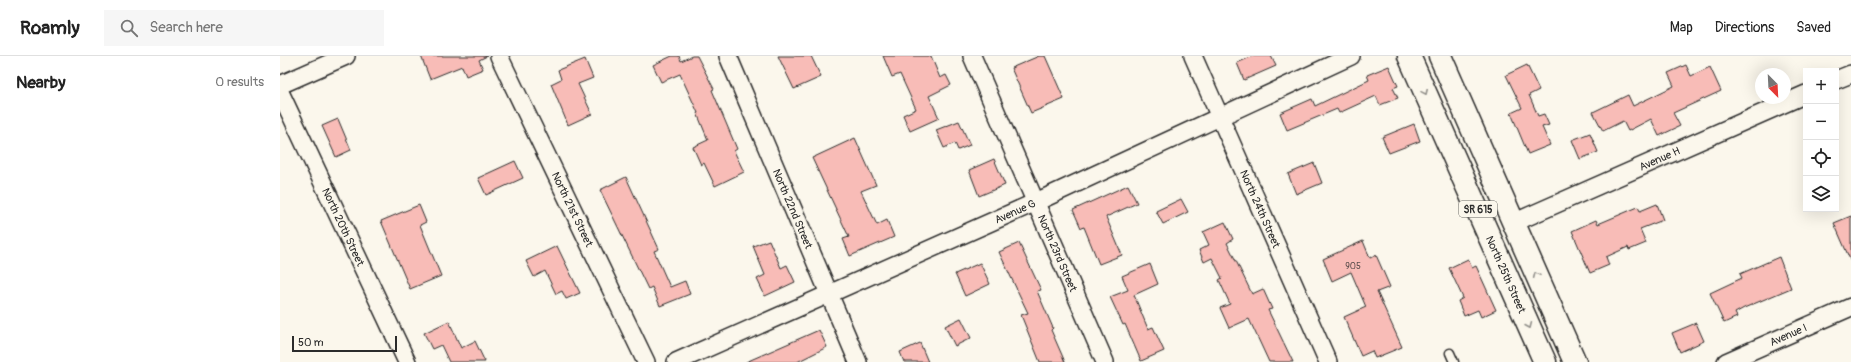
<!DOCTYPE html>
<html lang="en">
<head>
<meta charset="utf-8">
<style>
	:root { --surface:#fff; --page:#f6f6f6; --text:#222; --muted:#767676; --line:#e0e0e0 }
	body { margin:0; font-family:Pangolin,sans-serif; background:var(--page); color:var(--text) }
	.controls { position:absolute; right:12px; top:12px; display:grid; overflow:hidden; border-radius:0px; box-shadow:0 4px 16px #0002 }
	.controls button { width:36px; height:36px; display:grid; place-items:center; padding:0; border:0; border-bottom:1px solid var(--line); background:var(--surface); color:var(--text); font:20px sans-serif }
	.compass { position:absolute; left:1475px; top:12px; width:36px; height:36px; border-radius:50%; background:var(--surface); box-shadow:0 4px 16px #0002; rotate:156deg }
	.scale { position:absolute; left:12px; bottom:10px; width:105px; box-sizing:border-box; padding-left:4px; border:2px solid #2b2b2b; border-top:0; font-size:11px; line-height:14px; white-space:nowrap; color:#2b2b2b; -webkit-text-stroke:3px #fbf7ec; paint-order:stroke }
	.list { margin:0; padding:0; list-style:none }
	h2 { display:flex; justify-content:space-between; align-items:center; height:52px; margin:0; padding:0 16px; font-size:17px }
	h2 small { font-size:13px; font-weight:400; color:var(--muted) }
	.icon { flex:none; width:22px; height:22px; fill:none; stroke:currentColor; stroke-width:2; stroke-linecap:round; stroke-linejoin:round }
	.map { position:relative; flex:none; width:1571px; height:306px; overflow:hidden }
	header { display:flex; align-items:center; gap:24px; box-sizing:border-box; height:56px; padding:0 20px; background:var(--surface); border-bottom:1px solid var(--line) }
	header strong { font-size:19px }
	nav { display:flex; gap:22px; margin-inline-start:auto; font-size:14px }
	.search { width:280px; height:36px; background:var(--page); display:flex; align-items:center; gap:10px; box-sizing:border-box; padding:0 14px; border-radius:0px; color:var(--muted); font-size:15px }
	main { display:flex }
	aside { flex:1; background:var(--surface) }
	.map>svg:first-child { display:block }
	.building { fill:#f8bcb7; stroke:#2b2b2b }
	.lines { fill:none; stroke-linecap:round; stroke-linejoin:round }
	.service-casing { stroke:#2b2b2b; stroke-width:11 }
	.minor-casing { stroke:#2b2b2b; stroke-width:20 }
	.primary-casing { stroke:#2b2b2b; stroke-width:25 }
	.service { stroke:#fbf7ec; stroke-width:8 }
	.minor { stroke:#fbf7ec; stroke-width:17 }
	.primary { stroke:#fbf7ec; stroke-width:22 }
	.oneway { stroke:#93918c }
	.labels { text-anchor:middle; stroke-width:3; stroke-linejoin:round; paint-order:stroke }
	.number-label { font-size:9px; fill:#5e4f4e }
	.shield { fill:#fbf7ec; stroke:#696865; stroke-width:1 }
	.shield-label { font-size:10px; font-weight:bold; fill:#2b2b2b }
	.street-label { font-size:11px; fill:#2b2b2b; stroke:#fbf7ec }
</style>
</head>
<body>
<header>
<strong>Roamly</strong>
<div class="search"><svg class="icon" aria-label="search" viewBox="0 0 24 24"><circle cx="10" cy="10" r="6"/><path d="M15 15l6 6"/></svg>Search here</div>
<nav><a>Map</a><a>Directions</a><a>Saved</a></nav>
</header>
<main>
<aside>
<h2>Nearby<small>0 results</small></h2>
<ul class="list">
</ul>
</aside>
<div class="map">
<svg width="1571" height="306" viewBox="0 0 1571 306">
	<rect width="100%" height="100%" fill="#fbf7ec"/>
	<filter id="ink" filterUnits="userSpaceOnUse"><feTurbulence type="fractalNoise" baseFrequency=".025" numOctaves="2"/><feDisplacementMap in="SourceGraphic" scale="8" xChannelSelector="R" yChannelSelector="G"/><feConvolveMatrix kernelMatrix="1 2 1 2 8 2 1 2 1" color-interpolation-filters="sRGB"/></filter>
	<g filter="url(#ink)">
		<!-- building -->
		<path class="building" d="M141,0h66l-8,4 4,9 -17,7 -4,-10 -32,13z
			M392,0h7l2,5 11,-5h5l17,33 -2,1 25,59 -3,2 10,21 -29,14 -11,-23 -3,2 -8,-18 15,-7 -11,-27h1l-18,-39 -19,8 -8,-17z
			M498,0h33l10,21 -27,12z
			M603,0h48l9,22 6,-3 5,10 -22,11 10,22 -29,13 -7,-16 13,-6 -16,-35 -8,3z
			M759,0h6l19,43 -33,14 -20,-45z
			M973,0h18l5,10 -32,14 -7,-17z
			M305,3l8,19 -15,6 14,30 -24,11 -17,-41 10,-5 -3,-9z
			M1247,9l12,25 -10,5 9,21 6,-2 5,11 -7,2 8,18 -22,9 -17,-41 11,-5 -16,-33z
			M1406,9l5,11 19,-9 11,24 -48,22 7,13 -21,10 -8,-17 -23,12 -5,-10 -20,10 -10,-19 35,-17 5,11 41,-20 -6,-13z
			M1109,10l9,20 -5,2 5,10 -18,7 -4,-9 -37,17 -2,-4 -50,21 -7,-17 32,-14 3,7 54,-26 -2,-5z
			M58,63l13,31 -15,7 -14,-31z
			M679,65l11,24 -12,5 -3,-7 -11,5 -8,-18z
			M1134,68l6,17 -31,12 -7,-16z
			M1310,77l8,19 -18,7 -8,-19z
			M575,82l21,47 -15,6 16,34 10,-5 7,17 -44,19 -7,-17 6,-2 -37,-79z
			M714,103l11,26 -26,11 -10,-26z
			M235,105l8,17 -37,17 -8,-17z
			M1034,107l8,20 -26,11 -8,-20z
			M346,121l33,72 -5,2 16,36 15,-6 5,13 -30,12 -8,-19 -4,2 -48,-99z
			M848,129l9,18 -31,14 16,38 -23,9 -15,-37 -3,1 -8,-18z
			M901,143l7,13 -25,12 -7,-13z
			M1377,148l6,16 -23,9 6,14 -17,7 -1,-3 -22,10 3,8 -19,8 -18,-42 24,-11 2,4 40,-17 2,4z
			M139,149l7,17 -6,3 21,51 -31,13 -29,-68z
			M1571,160v46l-17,-39z
			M945,166l8,17 -6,4 11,22 14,29 11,-5 9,20 -4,1 25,52h-24l-20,-43 -20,9 -9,-20 10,-4 -11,-24 3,-2 -10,-20 -8,4 -5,-12 10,-5 -6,-13z
			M489,184l12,28 6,-3 8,17 -30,14 -8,-17 8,-4 -12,-29z
			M1083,185l7,17 6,-3 14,32 -13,5 25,55 -27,11 -3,-7 -11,5 -17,-39 22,-10 -15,-35 -19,9 -9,-22z
			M739,187l22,47 -4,1 16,37 -2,2 14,32h-25l-19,-47 7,-2 -29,-61z
			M277,190l23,47 -14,6 -4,-8 -6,3 -11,-23 -11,6 -8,-16z
			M1499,201l12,31 -47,20 -9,5 2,4 -13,6 -14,-30 32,-15 -2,-4z
			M1188,203l4,9 4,-2 20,44 -15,7 -3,-7 -14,6 -6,-15 5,-3 -14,-30z
			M700,207l10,21 -25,12 -10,-22z
			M870,208l8,20 -24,11 14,34 5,-2 11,24 -23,10 -16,-37 -2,1 -13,-28 18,-7 -6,-14z
			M681,262l10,20 -16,8 -10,-20z
			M169,265l12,27 14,-7 10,21h-36l-8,-17 -9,4 -8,-16z
			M1416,267l8,18 -24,11 -8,-19z
			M539,274l8,17 -30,15h-51z
			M640,287l8,19h-24l-4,-10z"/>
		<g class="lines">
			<!-- service casing -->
			<g class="service-casing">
				<path id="service" d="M1170,297l4,9"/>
			</g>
			<!-- minor casing -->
			<g class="minor-casing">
				<g id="minor">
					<path id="s1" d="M219,0l147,306"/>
					<path id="s2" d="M448,0l130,306"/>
					<path id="s3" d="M692,0l133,306"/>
					<path id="s4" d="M913,0l135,306"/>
					<path d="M1556,24l15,-6"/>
					<path d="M0,29l66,-29"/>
					<path id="s5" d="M0,36l127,270"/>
					<path id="s6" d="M1233,167l293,-129"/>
					<path id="s7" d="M396,306l360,-160 315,-146"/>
					<path id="s8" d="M1446,306l125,-55"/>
				</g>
			</g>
			<!-- primary casing -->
			<g class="primary-casing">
				<g id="primary">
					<path id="s9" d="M1129,0l136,306"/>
					<path d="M1160,0l135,306"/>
				</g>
			</g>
			<!-- service -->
			<use href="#service" class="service"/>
			<!-- minor -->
			<use href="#minor" class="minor"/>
			<!-- primary -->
			<use href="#primary" class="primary"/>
		</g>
		<!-- one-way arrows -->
		<defs><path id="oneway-chevron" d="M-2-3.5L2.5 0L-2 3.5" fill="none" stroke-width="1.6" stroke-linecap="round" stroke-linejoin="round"/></defs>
		<g class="oneway">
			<use href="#oneway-chevron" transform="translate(1145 36) rotate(66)"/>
			<use href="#oneway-chevron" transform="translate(1256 219) rotate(-114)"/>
			<use href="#oneway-chevron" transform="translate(1249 270) rotate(67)"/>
		</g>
	</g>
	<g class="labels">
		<!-- number labels -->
		<g class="number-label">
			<text x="1073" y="213">905</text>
		</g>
		<!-- shield labels -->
		<rect class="shield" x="1179" y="145" width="38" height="16" rx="3"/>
		<g class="shield-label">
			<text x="1198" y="157">SR 615</text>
		</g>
		<!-- street labels -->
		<g class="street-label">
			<text dy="4" stroke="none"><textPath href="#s6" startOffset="160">Avenue H</textPath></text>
			<text dy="4" stroke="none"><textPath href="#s1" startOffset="170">North 21st Street</textPath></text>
			<text dy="4" stroke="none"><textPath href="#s2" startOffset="166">North 22nd Street</textPath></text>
			<text dy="4" stroke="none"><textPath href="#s4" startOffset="167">North 24th Street</textPath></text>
			<text dy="4" stroke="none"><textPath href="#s7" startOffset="371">Avenue G</textPath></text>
			<text dy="4" stroke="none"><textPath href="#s5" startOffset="149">North 20th Street</textPath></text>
			<text dy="4" stroke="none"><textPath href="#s3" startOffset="215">North 23rd Street</textPath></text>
			<text dy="4" stroke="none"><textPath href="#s9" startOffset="239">North 25th Street</textPath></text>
			<text dy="4" stroke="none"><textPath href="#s8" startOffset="68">Avenue I</textPath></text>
		</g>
	</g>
</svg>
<div class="controls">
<button>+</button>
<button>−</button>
<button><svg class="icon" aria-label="locate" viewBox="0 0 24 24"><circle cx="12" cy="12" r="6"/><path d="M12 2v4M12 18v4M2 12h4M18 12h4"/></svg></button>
<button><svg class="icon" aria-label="layers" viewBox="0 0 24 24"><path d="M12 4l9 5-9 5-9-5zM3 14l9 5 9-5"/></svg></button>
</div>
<svg class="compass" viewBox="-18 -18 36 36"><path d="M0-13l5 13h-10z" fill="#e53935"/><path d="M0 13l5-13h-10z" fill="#767676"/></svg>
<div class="scale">50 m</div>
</div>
</main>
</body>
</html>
